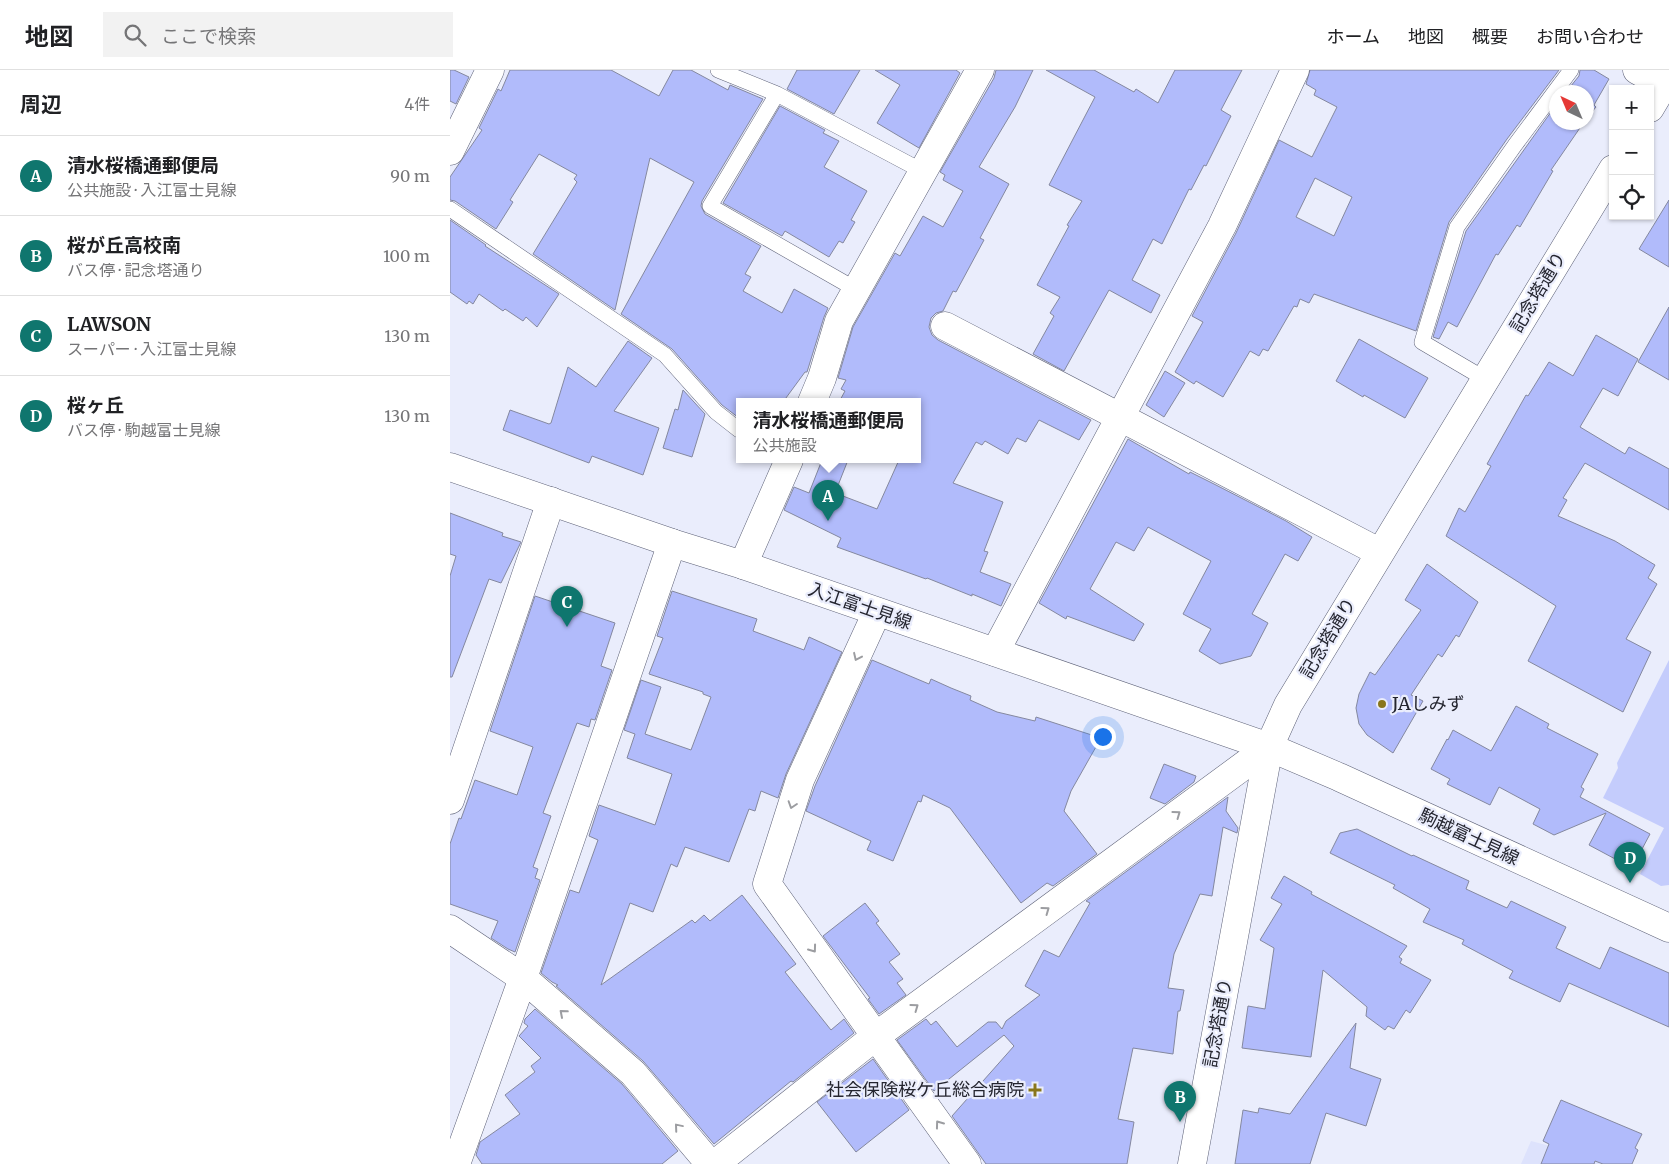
<!DOCTYPE html>
<html lang="ja">
<head>
<meta charset="utf-8">
<style>
	:root { --surface:#fff; --page:#f2f2f2; --text:#202124; --muted:#757577; --line:#e0e0e0; --accent:#0f766e }
	body { margin:0; font-family:Merriweather,"Noto Sans JP",serif; background:var(--page); color:var(--text) }
	.controls { position:absolute; right:15px; top:15px; display:grid; overflow:hidden; border-radius:0px; box-shadow:0 1px 4px #0004 }
	.controls button { width:45px; height:45px; display:grid; place-items:center; padding:0; border:0; border-bottom:1px solid var(--line); background:var(--surface); color:var(--text); font:25px sans-serif }
	.compass { position:absolute; left:1099px; top:15px; width:45px; height:45px; border-radius:50%; background:var(--surface); box-shadow:0 1px 4px #0004; rotate:316deg }
	.you { position:absolute; left:652px; top:666px; width:18px; height:18px; margin:-12px; border:4px solid #fff; border-radius:50%; background:#1a73e8; box-shadow:0 0 0 8px #1a73e833 }
	.badge { display:grid; place-items:center; width:32px; height:32px; border-radius:50%; background:var(--accent); color:#fff; font-size:16px; font-weight:700 }
	.pin { position:absolute; translate:-50% -41px; filter:drop-shadow(0 1px 2px #0008) }
	.pin::after { content:''; position:absolute; top:26px; width:18px; height:15px; background:inherit; clip-path:polygon(0 0,100% 0,50% 100%) }
	.popup { position:absolute; left:286px; top:328px; width:185px; height:65px; box-sizing:border-box; display:grid; place-content:center; border-radius:0px; background:var(--surface); filter:drop-shadow(0 1px 4px #0005); font-size:16px; white-space:nowrap; color:var(--muted) }
	.popup b { font-size:19px; color:var(--text) }
	.popup::after { content:''; position:absolute; left:50%; top:100%; margin-left:-10px; border:10px solid transparent; border-top-color:var(--surface) }
	.list { margin:0; padding:0; list-style:none }
	h2 { display:flex; justify-content:space-between; align-items:center; height:65px; margin:0; padding:0 20px; font-size:21px }
	h2 small { font-size:16px; font-weight:400; color:var(--muted) }
	.list li { display:grid; grid-template-columns:32px 1fr auto; gap:15px; align-items:center; box-sizing:border-box; height:80px; padding:0 20px; border-top:1px solid var(--line) }
	.list b { display:block; font-size:19px; white-space:nowrap }
	.list p { margin:0; font-size:16px; white-space:nowrap; color:var(--muted) }
	.list em { font-size:16px; font-style:normal; color:var(--muted) }
	.icon { flex:none; width:28px; height:28px; fill:none; stroke:currentColor; stroke-width:2; stroke-linecap:round; stroke-linejoin:round }
	.map { position:relative; flex:none; width:1219px; height:1094px; overflow:hidden }
	header { display:flex; align-items:center; gap:30px; box-sizing:border-box; height:70px; padding:0 25px; background:var(--surface); border-bottom:1px solid var(--line) }
	header strong { font-size:24px }
	nav { display:flex; gap:28px; margin-inline-start:auto; font-size:18px }
	.search { width:350px; height:45px; background:var(--page); display:flex; align-items:center; gap:12px; box-sizing:border-box; padding:0 18px; border-radius:0px; color:var(--muted); font-size:19px }
	main { display:flex }
	aside { flex:1; background:var(--surface) }
	.map>svg:first-child { display:block }
	.built { fill:#dde2fc }
	.green { fill:#c4ccfc }
	.building { fill:#b1bbfb; stroke:#84889f; fill-rule:evenodd }
	.lines { fill:none; stroke-linecap:round; stroke-linejoin:round }
	.service-casing { stroke:#5e6278; stroke-width:16 }
	.minor-casing { stroke:#5e6278; stroke-width:29 }
	.tertiary-casing { stroke:#5e6278; stroke-width:29 }
	.secondary-casing { stroke:#5e6278; stroke-width:29 }
	.service { stroke:#fff; stroke-width:15 }
	.minor { stroke:#fff; stroke-width:28 }
	.tertiary { stroke:#fff; stroke-width:28 }
	.secondary { stroke:#fff; stroke-width:28 }
	.oneway { stroke:#9c9da1 }
	.poi-dot { fill:#89761a; stroke:#eaedfc; stroke-width:2 }
	.labels { text-anchor:middle; stroke-width:4.5; stroke-linejoin:round; paint-order:stroke }
	.street-label { font-size:18px; fill:#24252f; stroke:#eaedfc }
	.poi-label { font-size:18px; fill:#24252f; stroke:#eaedfc; text-anchor:start }
</style>
</head>
<body>
<header>
<strong>地図</strong>
<div class="search"><svg class="icon" aria-label="search" viewBox="0 0 24 24"><circle cx="10" cy="10" r="6"/><path d="M15 15l6 6"/></svg>ここで検索</div>
<nav><a>ホーム</a><a>地図</a><a>概要</a><a>お問い合わせ</a></nav>
</header>
<main>
<aside>
<h2>周辺<small>4件</small></h2>
<ul class="list">
<li><span class="badge">A</span><div><b>清水桜橋通郵便局</b><p>公共施設 · 入江富士見線</p></div><em>90 m</em></li>
<li><span class="badge">B</span><div><b>桜が丘高校南</b><p>バス停 · 記念塔通り</p></div><em>100 m</em></li>
<li><span class="badge">C</span><div><b>LAWSON</b><p>スーパー · 入江富士見線</p></div><em>130 m</em></li>
<li><span class="badge">D</span><div><b>桜ヶ丘</b><p>バス停 · 駒越富士見線</p></div><em>130 m</em></li>
</ul>
</aside>
<div class="map">
<svg width="1219" height="1094" viewBox="0 0 1219 1094">
	<rect width="100%" height="100%" fill="#eaedfc"/>
	<!-- built -->
	<path class="built" d="M1081,1071l87,23h-97z"/>
	<!-- green -->
	<path class="green" d="M1219,590v225l-8,1 -21,-12 24,-46 -61,-30 15,-30 -1,-5z"/>
	<!-- building -->
	<path class="building" d="M0,0h4l15,7 -13,27 -6,-3z
		M60,0h101l48,26 14,-26h18l37,20 2,-5 33,14 -61,102 -1,5 4,8 56,32 -16,28 6,3 -8,14 39,22 12,-24 34,19 -4,9 -17,55h-2l-22,30h-44v16l-17,-13 -50,-56 -51,-35 73,-132 -44,-24 -35,152 -82,-56 44,-72 -3,-3 3,-4 -38,-21 -29,46 3,2 -17,27 -41,-28 -5,-1v-23l32,-47 -3,-2 19,-39 3,2z
		M347,0h63l-26,44 -47,-25z
		M425,0h81l4,3 -41,75 -42,-25 23,-38z
		M546,0h37l-18,37 -36,60 30,17 -29,54 4,2 -28,52 -3,-1 -10,20 -7,2 -5,5 -2,9 3,8 6,5 153,80 -12,20 -40,-20 -13,22 -9,-4 -9,16 -23,-13 -3,4 -6,-3 -23,41 50,19 -19,49 4,1 -8,20 31,12 -10,22 -29,-12v2l-45,-18 -1,1 -89,-32 4,-9 -57,-28 10,-23 15,6 13,-33h26l-13,33 42,16 22,-49h18v-58h-78l6,-11 -4,-2 5,-9 -8,-2 15,-51 42,-74 5,3 23,-40 20,11 20,-36 -20,-11 2,-5 -5,-3 54,-94z
		M596,0h48l40,22 2,-3 22,14 17,-33h67l-21,40 10,6 -25,50 -2,-1 -13,25 -2,-1 -27,55 -9,-5 -21,41 28,15 -9,18 -42,-23 -45,81 -31,-17 21,-38 -4,-3 10,-16 -23,-12 32,-59 -2,-1 15,-24 -33,-16 46,-88z
		M860,0h249l-52,69 -58,83 -33,109 -102,-37 -5,9 -9,-4 -3,8 -3,-1 -26,45 -5,-2 -4,7 -9,-5 -27,46 -27,-16 -2,3 -19,-12 28,-50 -11,-6 44,-83 43,-93 33,17 25,-50 -23,-12 2,-5 -10,-6zM865,108l37,19 -18,39 -38,-19z
		M1130,0h14l15,9 -15,26 2,2 -10,12v-27h-20l13,-16z
		M1106,35v17h28l-33,48 2,1 -33,56 -3,-2 -19,30 -2,-1 -39,73 -9,-5 -9,17 -6,-2 33,-106z
		M330,36l45,24 -2,3 16,8 -15,26 43,24 -16,29 4,2 -12,21 -4,-2 -10,16 -44,-26 -3,5 -59,-33z
		M1219,130v67l-30,-18z
		M0,150l36,25 -1,1 74,48 -22,33 -11,-10 -3,4 -18,-12 -2,2 -24,-17 -6,10 -4,-3 -2,3 -17,-12z
		M1219,237v73l-31,-18z
		M1146,265l42,24 -20,37 -15,-8 -23,39 45,27 4,-7 40,22v41l-84,-47 -22,35 4,2 -9,16 57,25 40,24 -7,13 9,6 -31,55 25,13 -28,60 -95,-51 28,-55 -110,-70 13,-28 6,4 26,-46 -4,-2 39,-69 2,1 21,-34 24,14z
		M909,269l69,39 -23,40 -41,-23 -1,2 -27,-16z
		M178,271l24,17 -38,53 45,17 -16,47 -51,-19 -3,7 -86,-33 7,-20 39,14 2,-1 17,-56 28,20z
		M715,301l20,12 -21,34 -18,-12z
		M233,320l22,24 -13,43 -29,-9 12,-39 3,1z
		M678,369l61,35 1,-2 24,12 72,37 26,16 -14,24 -13,-7 -33,60 16,9 -17,33 -31,8 -21,-13 12,-22 -28,-15 28,-53 -63,-34 -14,24 -18,-9 -26,47 54,35 -10,17 -67,-25 -1,3 -27,-16z
		M0,443l53,20 -1,3 19,6 -20,41 -12,-4 -37,98h-2v-101l6,-20 -6,-2z
		M977,494l51,38 -19,35 -3,-2 -14,22 -4,-3 -27,41 12,6 -30,52 -26,-18 -8,-11 -3,-16 3,-14 11,-22 5,3 46,-65 -16,-10z
		M222,521l85,28 -4,12 51,19 5,-13 33,15 -56,122 -8,24 -17,-7 -6,20 -6,-2 -20,53 -44,-15 -8,20 -6,-3 -18,48 -23,-9 -29,82 91,-65 3,3 9,-8 6,6 32,-26 54,69 -11,8 46,58 13,-11 10,14 -61,49 -2,-1 -77,63 -71,-83 -87,-75 2,-1 -6,-3 -11,-9 29,-83 9,3 19,-53 -9,-4 10,-31 56,20 17,-51 -45,-16 8,-24 -11,-4 17,-50 20,7 -16,47 46,16 20,-53 -8,-3v-2l-54,-18 14,-36 -6,-2z
		M85,526l80,27 -14,43 11,4 -17,50 -4,-1 -2,8 -12,-4 -34,90 8,3 -18,51 5,2 -3,9 5,2 -25,72 -7,-3 -17,-11 7,-17 -48,-17v-60l9,-26 2,1 14,-39 42,15 16,-48 -43,-16z
		M422,590l57,24 2,-5 20,9 20,8 -1,4 27,12 38,9 1,-4 65,21 -30,53 -7,20 33,43 -44,32 -6,-3 -26,20 -71,-95 -27,-13 -2,7 -3,-1 -25,60 -26,-11 4,-9 -65,-30 9,-25z
		M1066,636l33,18 -2,4 51,26 -17,33 3,2 -4,8 70,37 -18,34 -43,-23 17,-32 -52,22 -21,-11 7,-15 -41,-22 -9,18 -43,-21 3,-5 -19,-10 16,-30 1,1 5,-10 38,21z
		M714,694l32,12 -2,6 -29,22 -15,-6z
		M778,727l-2,14 12,17 -1,5 -14,-6 -11,69 -12,-2 -26,60 -6,34 16,2 -4,21h-2l-5,43 -40,-6 -15,71 16,3 -7,42h-141l-34,-48 62,-70 -10,-11 -70,56 -37,-51 29,-21 5,6 5,-4 21,26 31,-25h8l6,7 4,-8 34,-26 -15,-9 19,-36 15,7 31,-54 -4,-2z
		M907,759l55,27 1,-1 56,26 -3,8 41,19 4,-7 55,26 -10,21 44,21 10,-22 59,26v54l-100,-44 -9,19 -51,-24 4,-7 -51,-27 2,-4 -41,-18 7,-13 -37,-21 2,-3 -65,-32 10,-20z
		M834,806l28,16 -1,2 96,52 -8,11 3,2 -2,4 31,17 -21,33 -4,-3 -12,19 -6,-3 -3,4 -19,-14 1,-9 -44,-37 -12,87 -69,-9 6,-42 17,3 9,-61 -14,-8 22,-36 -11,-6z
		M415,833l14,18 -3,2 24,31 -11,8 14,17 -6,4 9,12 -27,19 -11,-15 2,-1 -47,-62z
		M85,939l87,75 56,67 -16,13h-180l-6,-9 4,-13 40,-28 -15,-19 30,-23 -4,-6 10,-8 -22,-22 9,-10 -4,-3 1,-4z
		M906,953l-6,45 31,11 -15,47 -40,-13 -16,51h-75l8,-54 15,3 1,-5 31,6z
		M423,989l36,51 -53,42 -39,-50z
		M1111,1030l81,34 -7,14 3,2 -6,14h-29l-8,-3 -1,3h-53l8,-20 -6,-3z"/>
	<g class="lines">
		<!-- service casing -->
		<g class="service-casing">
			<path id="service" d="M268,0l59,24 147,78
				M327,24l-67,112 147,84
				M0,139l215,146 51,57 23,18
				M1035,309l-63,-37 35,-115 58,-82 56,-75"/>
		</g>
		<!-- minor casing -->
		<g class="minor-casing">
			<path id="minor" d="M0,81l40,-81
				M495,256l434,226
				M362,332l10,-24 17,-57 141,-251
				M293,495l46,-105
				M427,542l-77,168 -33,104 200,280
				M545,582l227,-426 73,-156
				M0,730l101,-299
				M0,859l73,49 110,95 77,91
				M6,1094l67,-186 149,-435
				M265,1094l161,-128 393,-289"/>
		</g>
		<!-- tertiary casing -->
		<g class="tertiary-casing">
			<path id="tertiary" d="M1187,0l27,15
				M742,1094l77,-417"/>
		</g>
		<!-- secondary casing -->
		<g class="secondary-casing">
			<path id="secondary" d="M1200,38l19,-32
				M0,397l222,76 71,22 526,182 70,30 330,151
				M819,677l19,-42 325,-536"/>
		</g>
		<!-- service -->
		<use href="#service" class="service"/>
		<!-- minor -->
		<use href="#minor" class="minor"/>
		<!-- tertiary -->
		<use href="#tertiary" class="tertiary"/>
		<!-- secondary -->
		<use href="#secondary" class="secondary"/>
	</g>
	<!-- one-way arrows -->
	<defs><path id="oneway-chevron" d="M-2-3.5L2.5 0L-2 3.5" fill="none" stroke-width="1.6" stroke-linecap="round" stroke-linejoin="round" transform="scale(1.25)"/></defs>
	<g class="oneway">
		<use href="#oneway-chevron" transform="translate(407 587) rotate(115)"/>
		<use href="#oneway-chevron" transform="translate(342 735) rotate(108)"/>
		<use href="#oneway-chevron" transform="translate(727 744) rotate(-36)"/>
		<use href="#oneway-chevron" transform="translate(596 840) rotate(-36)"/>
		<use href="#oneway-chevron" transform="translate(363 879) rotate(54)"/>
		<use href="#oneway-chevron" transform="translate(465 937) rotate(-36)"/>
		<use href="#oneway-chevron" transform="translate(113 943) rotate(-139)"/>
		<use href="#oneway-chevron" transform="translate(489 1054) rotate(-126)"/>
		<use href="#oneway-chevron" transform="translate(228 1057) rotate(-130)"/>
	</g>
	<!-- markers -->
	<g class="poi-dot">
		<circle cx="932" cy="634" r="5"/>
		<path d="M582.5 1012.5h5v5h5v5h-5v5h-5v-5h-5v-5h5z"/>
	</g>
	<g class="labels">
		<!-- street labels -->
		<g class="street-label">
			<text transform="translate(1088 222) rotate(-59)" y="6">記念塔通り</text>
			<text transform="translate(410 536) rotate(19)" y="6">入江富士見線</text>
			<text transform="translate(878 568) rotate(-59)" y="6">記念塔通り</text>
			<text transform="translate(1019 767) rotate(25)" y="6">駒越富士見線</text>
			<text transform="translate(768 953) rotate(-80)" y="6">記念塔通り</text>
		</g>
		<!-- poi labels -->
		<g class="poi-label">
			<text x="942" y="640">JAしみず</text>
			<text x="574" y="1026" text-anchor="end">社会保険桜ケ丘総合病院</text>
		</g>
	</g>
</svg>
<div class="controls">
<button>+</button>
<button>−</button>
<button><svg class="icon" aria-label="locate" viewBox="0 0 24 24"><circle cx="12" cy="12" r="6"/><path d="M12 2v4M12 18v4M2 12h4M18 12h4"/></svg></button>
</div>
<svg class="compass" viewBox="-18 -18 36 36"><path d="M0-13l5 13h-10z" fill="#e53935"/><path d="M0 13l5-13h-10z" fill="#757577"/></svg>
<div class="you"></div>
<div class="pin badge" style="left:378px;top:451px">A</div>
<div class="popup"><b>清水桜橋通郵便局</b>公共施設</div>
<div class="pin badge" style="left:730px;top:1052px">B</div>
<div class="pin badge" style="left:117px;top:557px">C</div>
<div class="pin badge" style="left:1180px;top:813px">D</div>
</div>
</main>
</body>
</html>
